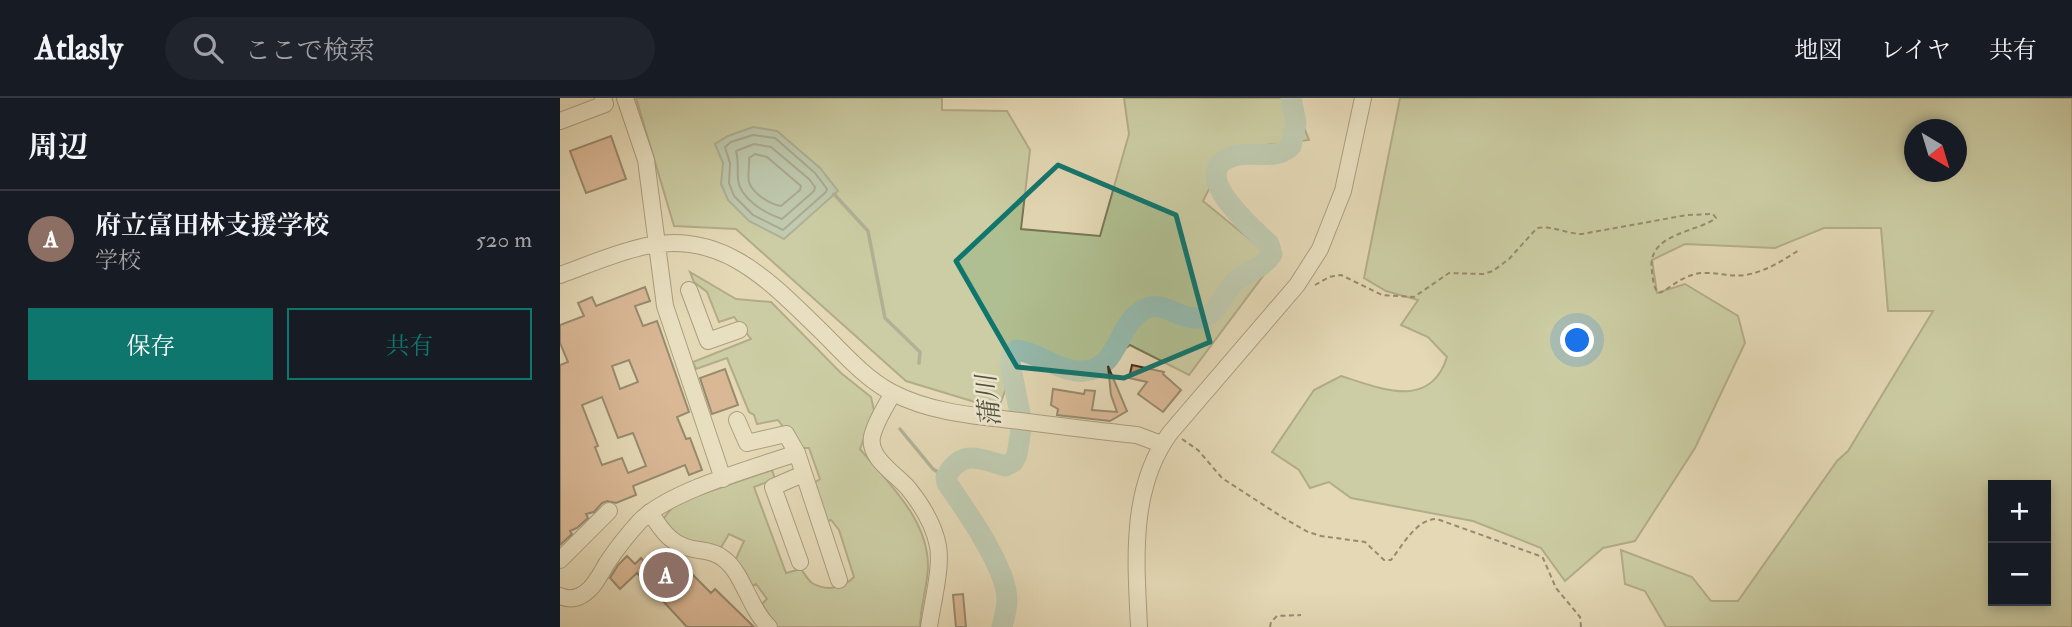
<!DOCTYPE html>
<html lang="ja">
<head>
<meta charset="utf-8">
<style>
	:root { --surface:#171b24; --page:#20242c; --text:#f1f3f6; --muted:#9ea1a6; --line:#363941; --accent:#0f766e }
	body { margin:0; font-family:"IM FELL Double Pica","Noto Serif JP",serif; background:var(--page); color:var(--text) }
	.controls { position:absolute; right:21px; bottom:21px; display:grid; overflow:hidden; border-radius:0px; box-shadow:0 4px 10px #0003 }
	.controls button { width:63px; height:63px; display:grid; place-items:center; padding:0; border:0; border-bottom:2px solid var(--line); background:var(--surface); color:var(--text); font:35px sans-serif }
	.compass { position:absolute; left:1344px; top:21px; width:63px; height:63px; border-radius:50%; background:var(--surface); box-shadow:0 4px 10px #0003; rotate:142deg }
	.you { position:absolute; left:1018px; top:243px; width:24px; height:24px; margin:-18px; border:5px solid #fff; border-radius:50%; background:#1a73e8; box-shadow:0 0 0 10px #1a73e833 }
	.badge { display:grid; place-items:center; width:46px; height:46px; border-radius:50%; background:var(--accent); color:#fff; font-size:23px; font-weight:700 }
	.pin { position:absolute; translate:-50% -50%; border:4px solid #fff; box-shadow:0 2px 7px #0006 }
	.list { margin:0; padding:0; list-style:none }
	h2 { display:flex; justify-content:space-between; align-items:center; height:91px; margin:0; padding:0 28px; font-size:30px }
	h2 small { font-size:23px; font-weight:400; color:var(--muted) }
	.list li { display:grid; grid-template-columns:46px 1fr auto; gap:21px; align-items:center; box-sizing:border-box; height:98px; padding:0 28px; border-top:2px solid var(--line) }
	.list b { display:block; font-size:26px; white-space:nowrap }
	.list p { margin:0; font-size:23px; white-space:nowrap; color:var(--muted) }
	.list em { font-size:23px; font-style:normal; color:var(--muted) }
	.actions { display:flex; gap:14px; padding:21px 28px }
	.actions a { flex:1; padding:16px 0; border:2px solid var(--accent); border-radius:0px; text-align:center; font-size:24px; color:var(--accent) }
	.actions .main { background:var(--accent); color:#fff }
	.icon { flex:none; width:38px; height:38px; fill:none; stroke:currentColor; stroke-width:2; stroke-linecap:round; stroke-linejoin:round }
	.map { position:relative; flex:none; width:1512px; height:529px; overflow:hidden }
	header { display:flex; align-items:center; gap:42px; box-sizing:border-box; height:98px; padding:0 35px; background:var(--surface); border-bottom:2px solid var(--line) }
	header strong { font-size:33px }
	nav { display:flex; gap:38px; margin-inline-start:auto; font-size:24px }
	.search { width:490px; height:63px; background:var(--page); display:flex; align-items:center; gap:18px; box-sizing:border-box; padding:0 24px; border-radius:38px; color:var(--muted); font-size:26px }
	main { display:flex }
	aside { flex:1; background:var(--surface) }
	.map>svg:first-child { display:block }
	.green { fill:#b0bf91; stroke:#767656; stroke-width:2; fill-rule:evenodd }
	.water { fill:#95baad; stroke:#718272; stroke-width:2 }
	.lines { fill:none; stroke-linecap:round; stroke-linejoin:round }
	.shore { stroke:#687464; stroke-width:2 }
	.stream { stroke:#718272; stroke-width:3.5 }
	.river { stroke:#95baad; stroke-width:21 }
	.building { fill:#cf9172; stroke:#3b2d1a; stroke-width:2; fill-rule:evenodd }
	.minor-casing { stroke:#655841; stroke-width:18 }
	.path { stroke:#3b2d1a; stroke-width:2; stroke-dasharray:5 3.5; stroke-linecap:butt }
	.minor { stroke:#ede6cf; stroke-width:16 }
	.marked { fill:none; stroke:#0f766e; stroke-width:5; stroke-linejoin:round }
	.labels { text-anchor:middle; stroke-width:5; stroke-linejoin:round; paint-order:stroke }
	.water-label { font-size:26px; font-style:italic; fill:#52503f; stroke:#ede6cf }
</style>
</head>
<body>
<header>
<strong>Atlasly</strong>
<div class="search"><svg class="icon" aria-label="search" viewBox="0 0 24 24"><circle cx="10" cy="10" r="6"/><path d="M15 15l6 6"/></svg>ここで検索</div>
<nav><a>地図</a><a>レイヤ</a><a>共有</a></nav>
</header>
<main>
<aside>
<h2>周辺<small></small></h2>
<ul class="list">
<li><span class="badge" style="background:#8d6e63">A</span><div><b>府立富田林支援学校</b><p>学校</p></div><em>520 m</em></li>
</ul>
<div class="actions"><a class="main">保存</a><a>共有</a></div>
</aside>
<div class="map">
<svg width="1512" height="529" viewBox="0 0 1512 529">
	<rect width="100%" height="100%" fill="#e4d8b5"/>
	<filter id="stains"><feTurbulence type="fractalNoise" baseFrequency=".00286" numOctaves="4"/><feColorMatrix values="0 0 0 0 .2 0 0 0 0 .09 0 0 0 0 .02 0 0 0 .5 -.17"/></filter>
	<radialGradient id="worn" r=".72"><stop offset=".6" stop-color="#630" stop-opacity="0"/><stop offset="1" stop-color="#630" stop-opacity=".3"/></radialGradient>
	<!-- green -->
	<path class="green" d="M76,0h306v12l65,1 23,39 -9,79 79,7 29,-102 -5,-36h168l17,42 -80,9 -26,52 72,59 -86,115 -59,-30 -33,25 -79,-12 -20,51 -92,-28 -170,-152 -62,-3z
		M840,0h672v529h-406l-21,-36 -20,-7 -4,-34 71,27 19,24h27l99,-140 11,-10 85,-140h-45l-7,-83h-57l-49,20 -90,-4 -33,16 5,33 28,-9 53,32 7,27 -50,105 -60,93 -32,7 -38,33 -24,-33 -68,-27 -122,-23 -22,-16 -19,6 -11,-18 -27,-18 42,-62 27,-14c39,12 89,35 106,-19l-19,-20 -27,-12 17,-25 -32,-9 -22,-13zM1354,32h42v42h-42zM1486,387v116h-53v-116z
		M130,174l46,27 35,3 70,71 30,24 3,13 -14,39c29,35 69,71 68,119 -1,20 -8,39 -8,59h-143l-6,-4 -13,-15 9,-9 -11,-15 -7,4 -14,-27 9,-20 -15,-7 -10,17 -44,-11 -13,-20 14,-17 96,-33 3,9 -21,8 32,86 15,-4c3,4 7,11 11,14 15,9 31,5 42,-6l-15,-47 -8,-10 -7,2 -13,-37 9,-6 -11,-31h-10l-21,-28 -21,4 -3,-9 -5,-3 -22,-54 -31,11 -3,-7 58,-23 -17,-22 -15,5 -12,-30 -13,-10z"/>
	<!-- water -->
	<path class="water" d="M193,29l24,4 43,37 18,23 -54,48 -35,-18 -21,-21 -7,-16 2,-21 -8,-19 13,-8z"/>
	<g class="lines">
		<!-- shore -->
		<path class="shore" d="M193,37l22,3 40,35 12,16 -1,3 -43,38 -30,-15 -19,-19 -5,-13 1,-20 -5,-16 6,-5z
			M194,46l17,3 38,32 6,8 -1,4 -32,28c-16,-5 -43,-21 -44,-40 -1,-10 1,-18 -2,-28z
			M195,56l12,3 34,29 -1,4 -19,16c-11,-2 -28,-12 -32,-24 -2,-7 1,-17 0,-24z"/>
		<!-- stream -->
		<path class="stream" d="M274,96l34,37 17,87 35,34 -1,11
			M340,331l33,40 13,8"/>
		<!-- river -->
		<path class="river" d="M442,529c2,-9 5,-18 5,-27 0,-32 -42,-91 -60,-117l-1,-6c15,-28 32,-19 59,-11l8,-4 4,-7 5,-32 -12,-59 1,-9 6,-5c23,3 43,23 67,21 36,-2 32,-48 61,-62 17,-9 34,10 51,9 24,-1 26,-27 42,-39 12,-8 25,-11 34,-25l-3,-10c-17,-16 -89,-77 -30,-89 18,-3 37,5 52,-9l5,-23 -5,-25"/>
	</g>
	<!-- building -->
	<path class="building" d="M51,38l15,43 -40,14 -16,-42z
		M85,189l5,14 -15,5 8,20 14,-5 32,91 -12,5 9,22 4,-1 12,32 -13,5 -4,-10 -52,21 3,9 -20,8 -9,-2 -5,2 -8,9 -8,2 2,4 -11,10 -7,3 2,3 -12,11v-180l8,-3 -8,-19v-18l24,-9 -6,-13 14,-6 4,9zM69,262l9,22 -18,7 -8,-23zM42,299l16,41 15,-5 13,33 -18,7 -6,-15 -20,7 -7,-18 3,-1 -16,-41z
		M572,267l32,7 -1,2 18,16 -18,22 -25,-18 9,-12 -18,-4z
		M548,268l19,45 -17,10 -53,-6 1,-6 -7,-4 2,-16 31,5 1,-4 10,1 -3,19 25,2 -6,-17z
		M165,271l13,36 -26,9 -12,-36z
		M67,458l8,8 6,-6 31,34 19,-19 20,20 4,-4 39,38h-67l-50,-54 -17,16 -10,-11 8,-13z
		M403,496l3,33h-10l-3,-32z"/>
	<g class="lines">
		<!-- minor casing -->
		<g class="minor-casing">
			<path id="minor" d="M65,0l21,62 19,146 58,173
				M0,23l45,-17 -2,-6
				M0,177c28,-10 57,-23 86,-29 78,-17 126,38 177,87 21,21 42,45 68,59 40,21 85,24 129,29 39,5 78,10 117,14l24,9
				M129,192l19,51 31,-11
				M333,295c-7,13 -18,29 -21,44 -4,21 24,37 36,51 13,16 26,37 30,58 4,22 -6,58 -9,81
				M177,322l10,23 39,-9 11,19
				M90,414c13,21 23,35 49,38 9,1 18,3 25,9 19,14 25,49 45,68
				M0,462l49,-49
				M240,464l-27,-75 30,-13
				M0,498c9,4 17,3 25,-3 10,-7 16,-20 22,-30 10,-15 21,-29 33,-42 31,-31 114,-53 157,-68l42,127
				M579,529c-3,-65 -10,-138 31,-194l127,-148 23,-36 23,-58 20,-93"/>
		</g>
		<!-- path -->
		<path class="path" d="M755,187l14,-8 12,-2 41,20 32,2 35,-24 34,1 10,-3 16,-12 28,-31c15,-3 30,6 45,6l105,-19 26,-1 3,4c-20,15 -70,15 -64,53 1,8 1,15 6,22l4,-1c14,-9 27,-20 45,-19 13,0 24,4 38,2 20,-3 37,-14 54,-25
			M622,341l16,11 24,28 60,39 26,15 13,4 44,6 19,18h7c12,-15 25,-41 46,-41l103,37 3,2 13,30 24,29 1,10
			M710,529l1,-5 6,-6 24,-1"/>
		<!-- minor -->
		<use href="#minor" class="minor"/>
	</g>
	<!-- marked area -->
	<path d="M0 0H1512V529H0ZM498,67l118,50 34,127 -86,36 -107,-11 -61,-106z" fill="#e4d8b5" fill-opacity=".55" fill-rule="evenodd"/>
	<path class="marked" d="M498,67l118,50 34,127 -86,36 -107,-11 -61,-106z"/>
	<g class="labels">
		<!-- water labels -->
		<g class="water-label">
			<text transform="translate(428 303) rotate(-96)" y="9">蒲川</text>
		</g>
	</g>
	<rect width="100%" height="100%" filter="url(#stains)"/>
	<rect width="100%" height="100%" fill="url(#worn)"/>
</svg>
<div class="controls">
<button>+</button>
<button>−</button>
</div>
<svg class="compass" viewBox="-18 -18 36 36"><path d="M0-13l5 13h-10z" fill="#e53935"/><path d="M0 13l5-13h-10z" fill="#9ea1a6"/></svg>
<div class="you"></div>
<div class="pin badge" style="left:106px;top:477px;background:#8d6e63">A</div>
</div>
</main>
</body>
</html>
